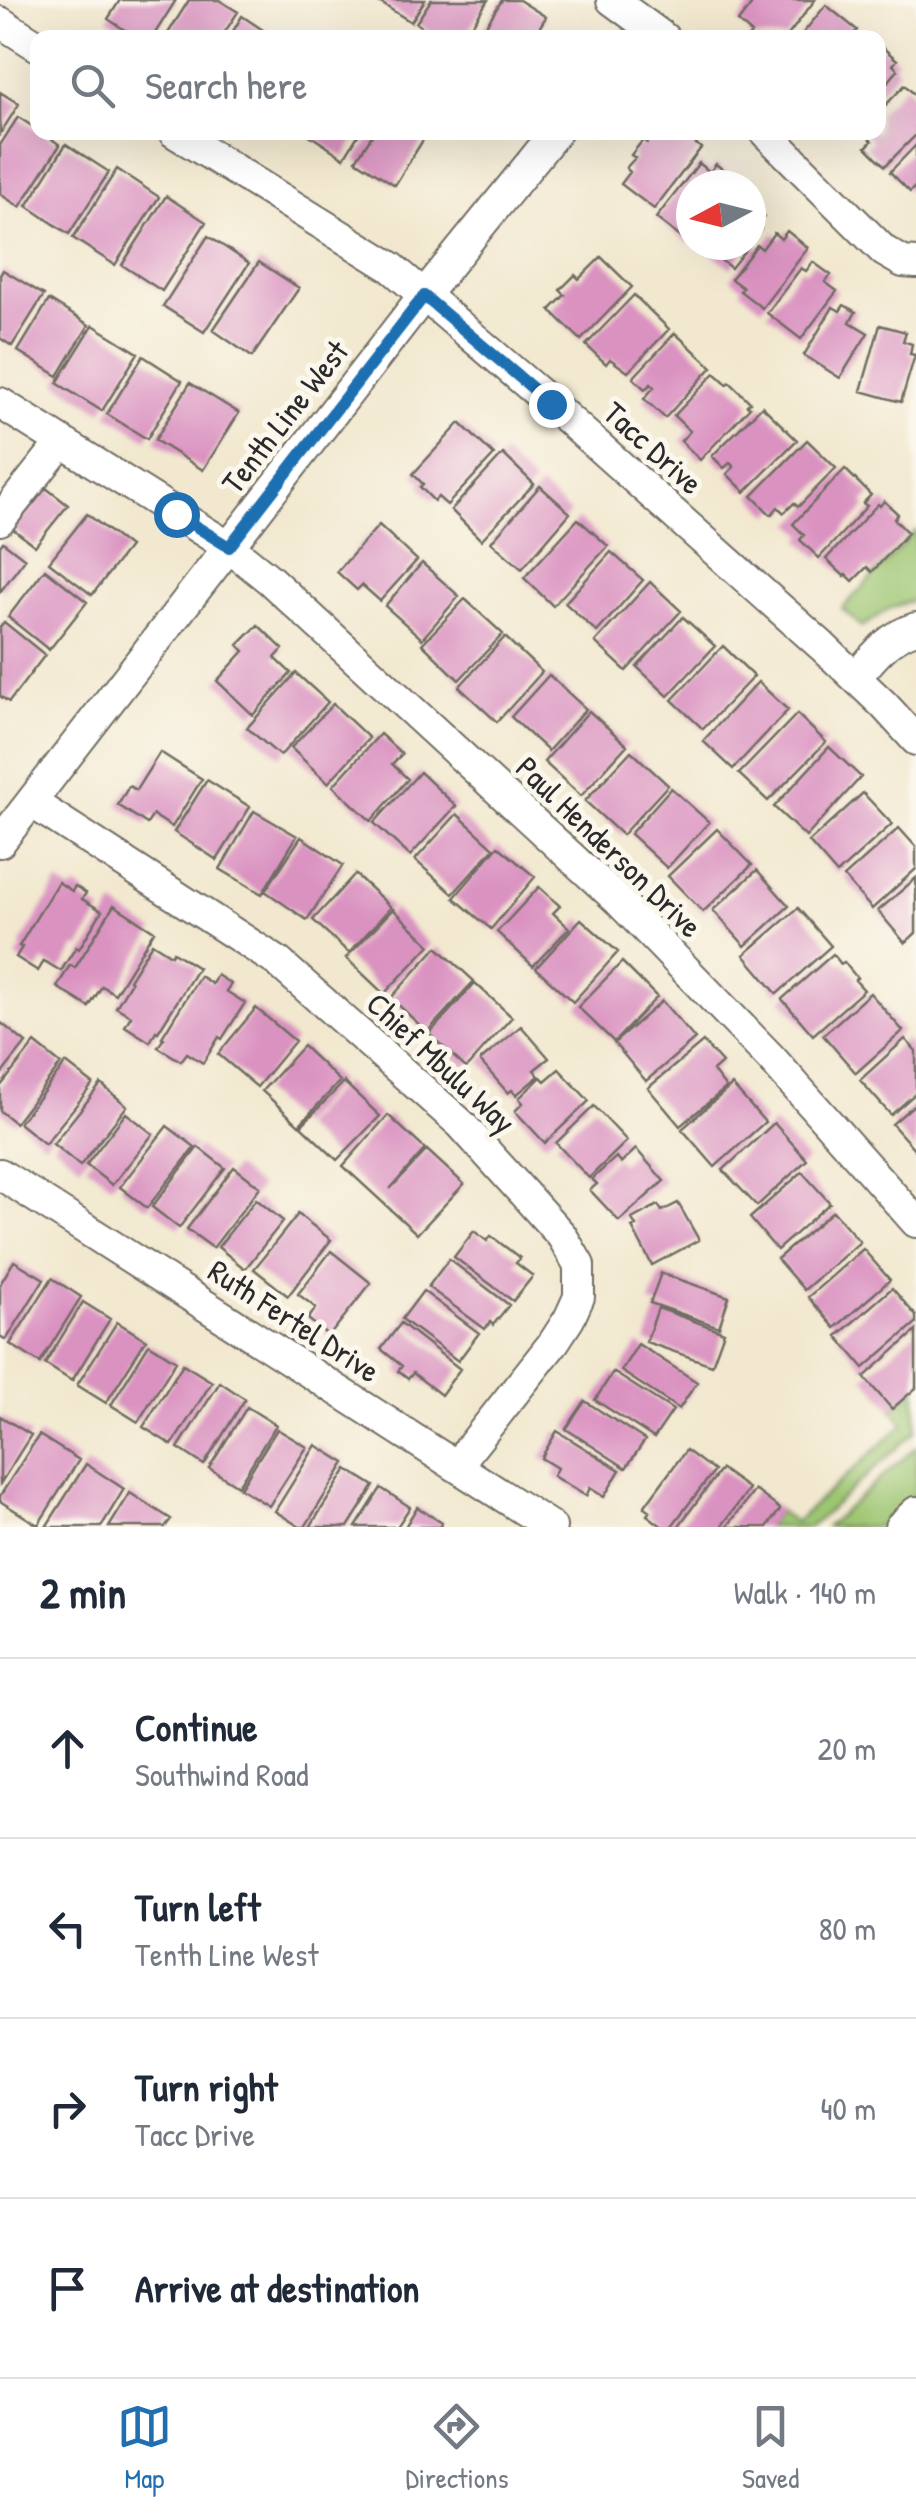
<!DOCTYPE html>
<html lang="en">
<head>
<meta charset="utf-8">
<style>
	:root { --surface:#fff; --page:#f6f6f7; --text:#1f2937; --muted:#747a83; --line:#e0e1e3; --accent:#1f6fb2 }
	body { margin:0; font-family:"Patrick Hand",sans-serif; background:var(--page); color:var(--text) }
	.compass { position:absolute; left:676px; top:170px; width:90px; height:90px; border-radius:50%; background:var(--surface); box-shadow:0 10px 40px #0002; rotate:263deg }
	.stop { position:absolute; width:30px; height:30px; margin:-22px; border:8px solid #1f6fb2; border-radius:50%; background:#fff }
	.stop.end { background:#1f6fb2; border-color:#fff; box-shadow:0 2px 10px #0008 }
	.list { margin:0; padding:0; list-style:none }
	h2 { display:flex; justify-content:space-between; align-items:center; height:130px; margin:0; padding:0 40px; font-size:42px }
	h2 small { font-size:32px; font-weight:400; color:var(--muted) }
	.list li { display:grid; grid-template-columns:65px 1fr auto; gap:30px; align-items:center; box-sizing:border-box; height:180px; padding:0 40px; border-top:2px solid var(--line) }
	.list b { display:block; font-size:38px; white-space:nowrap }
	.list p { margin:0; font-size:32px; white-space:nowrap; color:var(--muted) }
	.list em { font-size:32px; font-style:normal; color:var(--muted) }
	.icon { flex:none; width:55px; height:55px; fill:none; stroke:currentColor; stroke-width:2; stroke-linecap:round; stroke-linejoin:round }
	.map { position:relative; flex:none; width:916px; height:1527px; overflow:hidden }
	.search { position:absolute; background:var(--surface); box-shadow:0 10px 40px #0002; left:30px; right:30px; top:30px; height:110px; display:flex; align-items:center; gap:25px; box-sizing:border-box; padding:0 35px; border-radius:20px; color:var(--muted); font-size:38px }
	.sheet { height:850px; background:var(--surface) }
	nav { display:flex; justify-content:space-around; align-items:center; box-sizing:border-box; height:140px; border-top:2px solid var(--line); background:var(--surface); font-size:28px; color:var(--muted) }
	nav a { display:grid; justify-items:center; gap:5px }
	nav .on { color:var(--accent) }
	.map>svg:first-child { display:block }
	.green { fill:#9dc672; stroke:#64784e; stroke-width:2.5 }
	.building { fill:#da92c1 }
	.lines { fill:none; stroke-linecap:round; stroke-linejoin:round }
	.minor-casing { stroke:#716d64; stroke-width:34 }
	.minor { stroke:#fff; stroke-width:30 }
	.route { stroke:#1f6fb2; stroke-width:12 }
	.labels { text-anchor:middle; stroke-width:10; stroke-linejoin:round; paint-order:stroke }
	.street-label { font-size:32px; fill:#2b2b2b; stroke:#fbf7ec }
</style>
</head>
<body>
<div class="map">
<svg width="916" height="1527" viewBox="0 0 916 1527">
	<rect width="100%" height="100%" fill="#fbf7ec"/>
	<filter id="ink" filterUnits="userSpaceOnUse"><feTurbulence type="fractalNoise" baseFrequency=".01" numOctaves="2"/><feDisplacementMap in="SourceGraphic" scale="20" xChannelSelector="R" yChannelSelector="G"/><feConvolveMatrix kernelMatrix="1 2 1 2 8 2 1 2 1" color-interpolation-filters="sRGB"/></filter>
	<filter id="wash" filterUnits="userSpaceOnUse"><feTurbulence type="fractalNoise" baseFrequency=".0048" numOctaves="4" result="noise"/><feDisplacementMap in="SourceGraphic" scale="40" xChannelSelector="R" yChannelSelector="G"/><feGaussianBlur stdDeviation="2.25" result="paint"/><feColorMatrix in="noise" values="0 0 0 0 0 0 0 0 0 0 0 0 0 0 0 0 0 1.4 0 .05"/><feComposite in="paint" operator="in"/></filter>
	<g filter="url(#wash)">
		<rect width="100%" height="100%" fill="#f2e8cf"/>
		<!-- green -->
		<path class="green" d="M916,531v68l-28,10 -26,18 -20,-18z
			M916,1388v43l-106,96h-43l12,-16 16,11 109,-98 -12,-15z
			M916,1447v46l-39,34h-51z"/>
		<g id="blocks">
			<!-- building -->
			<path class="building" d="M120,0h56l-24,38h-15l-29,-19z
				M189,0h30l19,12 -17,26h-56z
				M376,0h49l-14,22z
				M431,0h57l-24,38h-26l-22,-15z
				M502,0h17l27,17 -13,21h-55z
				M750,0h65l-29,38h-38l3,-5 -13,-11 13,-17 -3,-2z
				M826,5l31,25 -6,8h-52z
				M242,16l33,22h-46z
				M881,46l16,14 -4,5 5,5 -20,24v-44z
				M905,85l11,11v39l-31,31 -19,-19 6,-6 -6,-6 2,-3h10v-19z
				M0,92l19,12 -19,30z
				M18,117l20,13v2h4l18,13 -40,62 -20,-13v-49z
				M305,132h55l-16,26z
				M374,132h54l-33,53 -39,-25z
				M654,132h16l5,4 2,-4h4l20,16 -47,61 -33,-25 9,-12 -4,-4 9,-10 -4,-3 12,-15 4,3z
				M66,144l43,28 -40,62 -42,-28z
				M916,145v41l-6,6 -20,-20z
				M699,163l11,9 6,-8 21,17 -3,4h-43v55l-3,3 -32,-25z
				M117,169l42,28 -44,68 -42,-27z
				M166,196l40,26 -44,69 -40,-26z
				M751,197l10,8 -4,7 7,5 -7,9 4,3 -10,13z
				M787,231l21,17 -46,60 -22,-17 3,-3 -12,-9 26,-34 5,4 12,-16 7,6z
				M208,236l41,27 -45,69 -41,-26z
				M701,245h48l-18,23z
				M601,257l31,30 -51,53 -31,-30 15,-15 -5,-5 15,-15 4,4z
				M259,262l40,26 -47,69 -39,-27z
				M813,262l18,13 -6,7 12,9 -36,48 -34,-26 34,-45 5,3z
				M3,270l41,25 -32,51 -12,-8v-63z
				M634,295l35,34 -41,43 -18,-13 -4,5 -20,-19z
				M49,300l40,25 -31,51 -40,-25z
				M844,305l12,7 -6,10 18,11 -28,45 -36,-23 29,-48 7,4z
				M93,325l45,28 -36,58 -45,-28z
				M880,325l26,7 -3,9 9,3 -2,10 5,1 -14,47 -40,-11z
				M675,333l37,34 -47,51 -21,-19 10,-12 -3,-3 -6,5 -12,-11z
				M143,356l39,25 -35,58 -40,-25z
				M715,373l12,11 3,-2 20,20 -3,3 3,2 -50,53 -19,-19 9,-10 -16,-15z
				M190,383l49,30 -36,57 -48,-30z
				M762,406l35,34 -52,52 -18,-18 7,-7 -4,-4 -6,5 -12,-12z
				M460,423l34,32 -47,50 -9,-8 -4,4 -14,-14 3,-3 -10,-10z
				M807,440l29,28 -38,39 -4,-4 -10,10 -6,-6 -7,8 -19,-19z
				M503,454l31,30 -53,56 -30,-30z
				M845,469l26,26 -8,8 4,3 -48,52 -19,-18 4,-5 -11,-11z
				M540,486l30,27 -48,56 -31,-27z
				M46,488l22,17 -33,41 -22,-17z
				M884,501l14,13 -4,5 14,14 -36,39 -5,-5 -14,14 -7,-7 -2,2 -18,-17 52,-55 2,2z
				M87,514l42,33 -37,48 -43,-33z
				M578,519l30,27 -55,60 -29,-28z
				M379,525l38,35 -37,41 -18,-16 -5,5 -20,-18z
				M3,542l22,17 -25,33v-46z
				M611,552l32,28 -46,52 -32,-29z
				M422,563l37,33 -37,43 -37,-33z
				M45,569l42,33 -38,48 -41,-33z
				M650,582l31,29 -55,60 -31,-29z
				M465,599l38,35 -44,46 -37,-36z
				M683,617l32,29 -47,50 -31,-29z
				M4,622l41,33 -36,47 -9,-6v-69z
				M258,625l25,24 -8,9 16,15 -38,42 -36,-34 27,-30 -6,-6z
				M505,637l37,35 -45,50 -38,-35z
				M723,646l31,30 -51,53 -31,-29z
				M296,673l32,29 -48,54 -33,-28z
				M549,675l37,34 -38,42 -37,-34z
				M758,682l30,28 -55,59 -30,-28z
				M333,704l36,34 -41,45 -37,-35z
				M589,711l38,34 -46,51 -37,-34z
				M797,714l29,28 -58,59 -29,-27z
				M380,734l22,20 -10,10 16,15 -37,42 -38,-35z
				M829,747l32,30 -55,60 -32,-30z
				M631,751l37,34 -46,50 -37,-34z
				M160,752l42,27 -30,48 -19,-12 -6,9 -29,-19 11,-19 7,4z
				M420,772l36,34 -46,50 -36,-33z
				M207,780l43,27 -33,53 -43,-28z
				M671,788l38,34 -42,46 -37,-34z
				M863,793l29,31 -55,50 -28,-32z
				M254,811l43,25 -35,58 -42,-25z
				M457,814l37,34 -41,46 -38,-34z
				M899,828l17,19v22l-44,40 -28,-32z
				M717,829l35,36 -49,47 -35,-36z
				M301,837l42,28 -36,55 -42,-29z
				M498,846l37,31 -44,52 -37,-31z
				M757,870l32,36 -44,40 -32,-36z
				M355,874l36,33 -42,46 -36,-33z
				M916,878v55l-11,10 -27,-32z
				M58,882l14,9 3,-5 11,7 -4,6 20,12 -23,38 -3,-2 -15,24 -17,-10 -6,10 -22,-14 6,-10 -3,-1z
				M539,887l21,19 -7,7 16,15 -36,38 -36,-34z
				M114,905l40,26 -39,63 -13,-8 -13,21 -32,-20 13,-22 5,3z
				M798,908l33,38 -54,48 -33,-39z
				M393,909l37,36 -46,49 -38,-36z
				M581,919l37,33 -45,50 -37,-34z
				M152,943l19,12 2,-3 25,16 -40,64 -2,-1 -6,11 -25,-16 6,-10 -15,-9 15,-25 -2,-2z
				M437,947l37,34 -47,51 -36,-34z
				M833,954l8,10 3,-2 13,16 -2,2 9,10 -51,45 -31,-36z
				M622,962l35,35 -43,45 -36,-35z
				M217,975l14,9 -5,7 19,12 -23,36 -3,-2 -16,26 -16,-10 -6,8 -23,-14 6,-9 -2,-1 38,-61 12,8z
				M475,983l37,34 -46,51 -37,-34z
				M870,993l33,38 -47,42 -33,-38z
				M662,1001l33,38 -49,42 -32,-38z
				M256,1008l39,33 -38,46 -39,-33z
				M0,1022l26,21 -26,33z
				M521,1026l28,32 -15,12 5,6 -23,19 -4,-5 -4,3 -28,-32z
				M905,1039l11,12v42l-25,22 -31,-35z
				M703,1042l19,21 -9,8 13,17 -46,38 -32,-38z
				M35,1043l26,21 -46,59 -15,-12v-24z
				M303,1046l37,35 -41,44 -37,-34z
				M66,1063l27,21 -48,60 -26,-21z
				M559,1069l30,32 -44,42 -30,-32 8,-8 -4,-5 22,-21 4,4z
				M344,1082l36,34 -43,44 -36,-34z
				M101,1084l26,22 -47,60 -27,-22z
				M732,1085l33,37 -50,45 -33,-38z
				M916,1103v48l-24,-27z
				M594,1106l33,35 -38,37 -33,-35z
				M126,1113l27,21 -41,51 -26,-20z
				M388,1115l37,34 -35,40 37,-39 37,34 -47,50 -74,-68z
				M774,1123l33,37 -50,46 -34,-36z
				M167,1126l28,21 -48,61 -27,-21z
				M198,1147l27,21 -46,60 -27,-21z
				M636,1149l28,32 -45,40 -29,-31 7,-6 -5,-5 24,-22 5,6z
				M234,1167l26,20 -47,61 -26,-19z
				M802,1172l28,31 -53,47 -27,-32z
				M256,1199l27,22 -38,48 -27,-22z
				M678,1203l21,37 -47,25 -20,-38 4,-1 -4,-7 26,-14 4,6z
				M833,1211l27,31 -56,48 -27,-31z
				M298,1214l33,26 -43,56 -34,-27z
				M474,1231l13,10 4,-5 29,22 -4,5 17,13 -20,25 -59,-44z
				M863,1249l27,31 -55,48 -27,-31z
				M331,1251l40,32 -42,53 -21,-17 8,-11 -18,-14z
				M449,1259l60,46 -16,20 -3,-3 -5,7 -57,-42z
				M14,1261l30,18 -38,61 -6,-4v-52z
				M661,1273l68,24 -10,30 -69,-24z
				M52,1278l29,19 -41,66 -30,-19z
				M892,1288l24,28v7l-52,45 -27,-32z
				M423,1291l56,42 -21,28 -56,-42z
				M83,1302l27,17 -38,62 -27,-17z
				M658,1308l66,24 -12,33 -66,-23z
				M117,1322l29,18 -40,63 -29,-18z
				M401,1323l59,46 -19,26 -28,-22 -5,6 -10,-8 4,-5 -21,-17z
				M916,1331v57l-24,21 -28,-32z
				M149,1344l27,17 -38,61 -27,-17z
				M638,1344l59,38 -18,27 -58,-38z
				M183,1364l29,18 -40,63 -29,-18z
				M613,1372l60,38 -19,28 -59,-38z
				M220,1382l25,17 -41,66 -26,-17z
				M585,1401l60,39 -19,28 -60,-39z
				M247,1407l29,18 -38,61 -29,-18z
				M0,1416l31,19 -31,49z
				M277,1429l30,18 -38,59 -29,-18z
				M557,1431l63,39 -16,27 -14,-9 -4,8 -33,-20 4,-8 -16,-10z
				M39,1435l40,25 -41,65 -38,-24v-5z
				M316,1445l29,18 -40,64h-5l-25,-16z
				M686,1450l28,21 -43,56h-8l-16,-12 3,-4 -6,-4z
				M86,1464l38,25 -23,38h-55z
				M347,1469l27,17 -26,41h-38z
				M721,1469l28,20 -28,38h-43z
				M381,1488l29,19 -13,20h-41z
				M755,1490l25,19 -1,2 -12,16h-40z
				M130,1493l41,26 -6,8h-56z
				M417,1507l25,16 -2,4h-35z"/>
		</g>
	</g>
	<g filter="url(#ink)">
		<use href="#blocks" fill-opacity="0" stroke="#716d64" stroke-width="2.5"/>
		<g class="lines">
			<!-- minor casing -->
			<g class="minor-casing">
				<path id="minor" d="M612,0l52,38
					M0,22l38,24
					M174,132l217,135 160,137 271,242 62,59 32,35
					M765,132l119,119 19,11 13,1
					M0,403l229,144 40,32 350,322 152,157 145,164
					M0,520l62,-78
					M856,677c18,-21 33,-41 60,-49
					M31,802l247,160 183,162 101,112 17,29v32l-10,22 -15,23 -98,124
					M0,842l424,-547 132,-163
					M0,1174l551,353
					M900,1527l16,-15"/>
			</g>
			<!-- minor -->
			<use href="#minor" class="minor"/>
		</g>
	</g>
	<g class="lines" filter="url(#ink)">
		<!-- route -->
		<path class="route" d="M176,514l53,33 195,-251 127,108"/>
	</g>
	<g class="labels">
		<!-- street labels -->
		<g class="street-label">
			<text transform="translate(285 417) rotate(-52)" y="11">Tenth Line West</text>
			<text transform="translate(653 448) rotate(42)" y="11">Tacc Drive</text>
			<text transform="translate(609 847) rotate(44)" y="11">Paul Henderson Drive</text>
			<text transform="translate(441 1063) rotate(43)" y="11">Chief Mbulu Way</text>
			<text transform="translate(294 1321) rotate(33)" y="11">Ruth Fertel Drive</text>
		</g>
	</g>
</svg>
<svg class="compass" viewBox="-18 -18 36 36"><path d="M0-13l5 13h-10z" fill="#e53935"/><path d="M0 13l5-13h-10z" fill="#747a83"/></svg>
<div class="stop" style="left:176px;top:514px"></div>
<div class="stop end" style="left:551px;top:404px"></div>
<div class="search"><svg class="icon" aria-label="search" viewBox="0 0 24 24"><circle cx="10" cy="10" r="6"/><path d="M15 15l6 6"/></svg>Search here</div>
</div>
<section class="sheet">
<h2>2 min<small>Walk · 140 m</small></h2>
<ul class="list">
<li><svg class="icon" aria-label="ahead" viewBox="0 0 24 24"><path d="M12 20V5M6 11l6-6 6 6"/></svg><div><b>Continue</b><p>Southwind Road</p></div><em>20 m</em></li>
<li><svg class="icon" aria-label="left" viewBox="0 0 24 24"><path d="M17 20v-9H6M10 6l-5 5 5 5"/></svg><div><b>Turn left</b><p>Tenth Line West</p></div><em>80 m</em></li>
<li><svg class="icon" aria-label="right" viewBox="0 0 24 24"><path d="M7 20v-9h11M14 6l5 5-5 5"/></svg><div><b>Turn right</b><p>Tacc Drive</p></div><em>40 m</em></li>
<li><svg class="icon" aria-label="arrive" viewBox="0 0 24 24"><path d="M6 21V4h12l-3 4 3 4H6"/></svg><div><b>Arrive at destination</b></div></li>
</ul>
</section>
<nav>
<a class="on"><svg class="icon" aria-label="map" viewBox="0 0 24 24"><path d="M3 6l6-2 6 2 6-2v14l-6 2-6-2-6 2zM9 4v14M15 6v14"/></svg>Map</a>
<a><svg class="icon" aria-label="directions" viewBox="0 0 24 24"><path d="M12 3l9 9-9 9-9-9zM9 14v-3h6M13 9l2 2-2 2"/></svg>Directions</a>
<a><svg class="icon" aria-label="saved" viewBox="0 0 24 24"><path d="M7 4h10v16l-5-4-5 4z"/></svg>Saved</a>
</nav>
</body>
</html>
